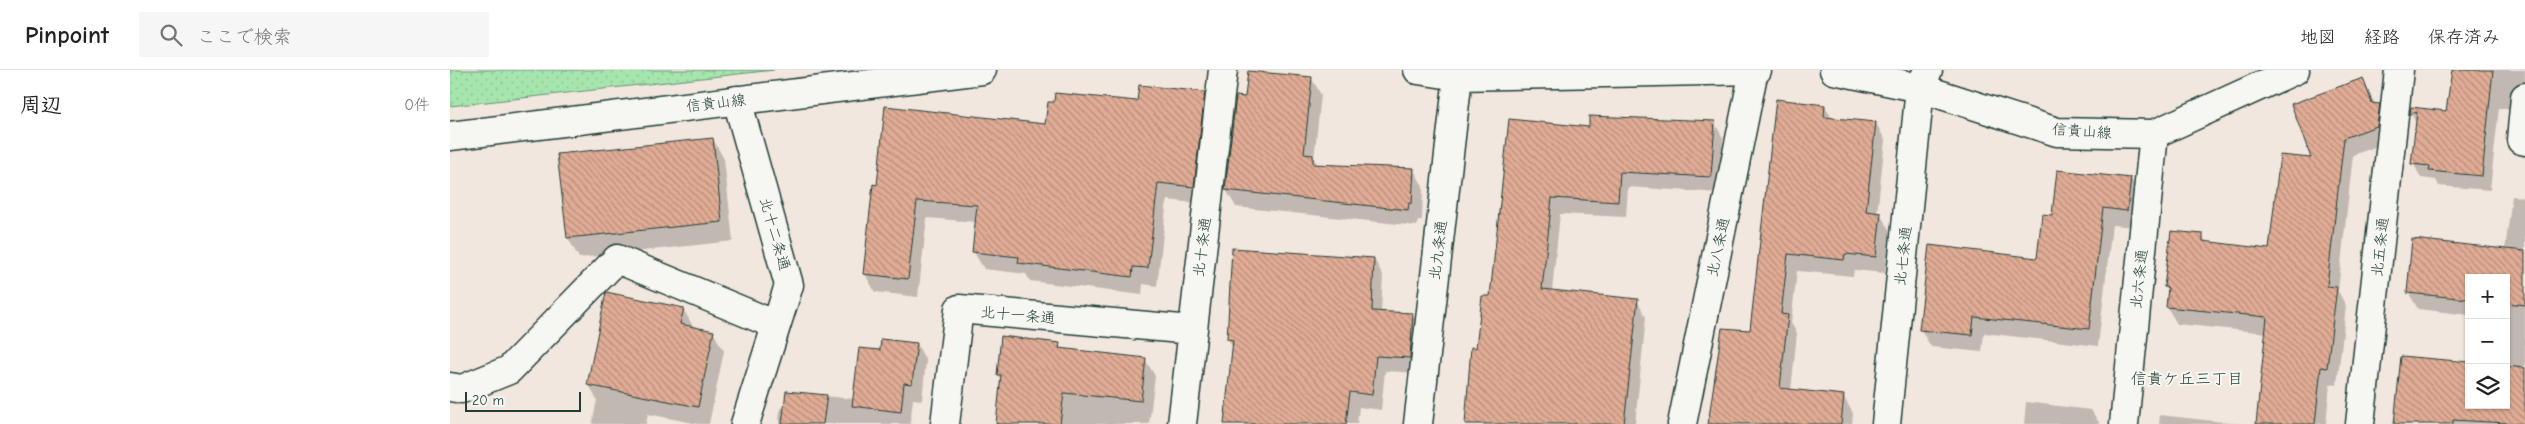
<!DOCTYPE html>
<html lang="ja">
<head>
<meta charset="utf-8">
<style>
	:root { --surface:#fff; --page:#f6f6f6; --text:#222; --muted:#767676; --line:#e0e0e0 }
	body { margin:0; font-family:"Comic Neue","Klee One",sans-serif; background:var(--page); color:var(--text) }
	.controls { position:absolute; right:15px; bottom:15px; display:grid; overflow:hidden; border-radius:0px; box-shadow:0 1px 4px #0004 }
	.controls button { width:45px; height:45px; display:grid; place-items:center; padding:0; border:0; border-bottom:1px solid var(--line); background:var(--surface); color:var(--text); font:25px sans-serif }
	.scale { position:absolute; left:15px; bottom:12px; width:116px; box-sizing:border-box; padding-left:5px; border:2px solid #1f3d34; border-top:0; font-size:14px; line-height:18px; white-space:nowrap; color:#1f3d34; -webkit-text-stroke:4px #f6f6f2; paint-order:stroke }
	.list { margin:0; padding:0; list-style:none }
	h2 { display:flex; justify-content:space-between; align-items:center; height:65px; margin:0; padding:0 20px; font-size:21px }
	h2 small { font-size:16px; font-weight:400; color:var(--muted) }
	.icon { flex:none; width:28px; height:28px; fill:none; stroke:currentColor; stroke-width:2; stroke-linecap:round; stroke-linejoin:round }
	.map { position:relative; flex:none; width:2075px; height:354px; overflow:hidden }
	header { display:flex; align-items:center; gap:30px; box-sizing:border-box; height:70px; padding:0 25px; background:var(--surface); border-bottom:1px solid var(--line) }
	header strong { font-size:24px }
	nav { display:flex; gap:28px; margin-inline-start:auto; font-size:18px }
	.search { width:350px; height:45px; background:var(--page); display:flex; align-items:center; gap:12px; box-sizing:border-box; padding:0 18px; border-radius:0px; color:var(--muted); font-size:19px }
	main { display:flex }
	aside { flex:1; background:var(--surface) }
	.map>svg:first-child { display:block }
	.grass { fill:url(#grass-dots); stroke:#629271 }
	.shadow { fill:#0003 }
	.building { fill:url(#building-back-hatch); stroke:#1f3d34 }
	.lines { fill:none; stroke-linecap:round; stroke-linejoin:round }
	.minor-casing { stroke:#1f3d34; stroke-width:31 }
	.secondary-casing { stroke:#1f3d34; stroke-width:31 }
	.minor { stroke:#f6f6f2; stroke-width:28 }
	.secondary { stroke:#f6f6f2; stroke-width:28 }
	.labels { text-anchor:middle; stroke-width:4; stroke-linejoin:round; paint-order:stroke }
	.street-label { font-size:15px; fill:#1f3d34; stroke:#f6f6f2 }
	.neighbourhood-label { font-size:16px; fill:#1f3d34; stroke:#f6f6f2 }
</style>
</head>
<body>
<header>
<strong>Pinpoint</strong>
<div class="search"><svg class="icon" aria-label="search" viewBox="0 0 24 24"><circle cx="10" cy="10" r="6"/><path d="M15 15l6 6"/></svg>ここで検索</div>
<nav><a>地図</a><a>経路</a><a>保存済み</a></nav>
</header>
<main>
<aside>
<h2>周辺<small>0件</small></h2>
<ul class="list">
</ul>
</aside>
<div class="map">
<svg width="2075" height="354" viewBox="0 0 2075 354">
	<defs>
		<pattern id="grass-dots" width="8" height="8" patternUnits="userSpaceOnUse" patternTransform="scale(1.25)"><rect width="8" height="8" fill="#a6e6ae"/><path d="M2 2h.1M6 6h.1" fill="none" stroke="#8ec696" stroke-width="1.8" stroke-linecap="round"/></pattern>
		<pattern id="building-back-hatch" width="6" height="6" patternUnits="userSpaceOnUse" patternTransform="scale(1.25)"><rect width="6" height="6" fill="#e1ac95"/><path d="M-1 5l2 2M0 0l6 6M5-1l2 2" fill="none" stroke="#b68d7a"/></pattern>
	</defs>
	<rect width="100%" height="100%" fill="#f2e7df"/>
	<filter id="ink" filterUnits="userSpaceOnUse"><feTurbulence type="fractalNoise" baseFrequency=".02" numOctaves="2"/><feDisplacementMap in="SourceGraphic" scale="10" xChannelSelector="R" yChannelSelector="G"/><feConvolveMatrix kernelMatrix="1 2 1 2 8 2 1 2 1" color-interpolation-filters="sRGB"/></filter>
	<g filter="url(#ink)">
		<!-- grass -->
		<path class="grass" d="M0,0h324l-324,36z"/>
		<!-- shadow -->
		<path class="shadow" d="M2003,0h72v29l-7,12 -19,-3 -9,82 -51,-4 -3,-6 -15,-2 -8,-15 4,-39 -6,-10 1,-6 36,4z
			M862,9l9,16 -7,64 4,6 95,4 10,17 -1,34h-4l-1,6 -181,-19 -10,-17 20,-92z
			M1913,10l12,24 4,1 10,17 -3,21 -33,12 -15,136 8,15 -9,79 -7,-1 -4,40h-68l9,-91 -90,-9 -10,-17 1,-15 -3,-5 37,-52 4,8 65,7 42,-91z
			M754,23l10,18 -10,93 -37,-4 -10,86 -14,-2 -1,11 -112,-14 -4,-7 -42,-5 -11,-18 3,-29 -49,-4 -9,79 -43,-5 -10,-18 13,-88 169,-61 91,-23z
			M1375,36l7,13 44,4 9,17 -8,74h3l10,17 -5,42 -31,-3 -1,6 -56,-5 -6,52 6,10 -6,58 52,5 10,17 -1,11h-143l42,-92z
			M1264,52l9,16 -3,55 -92,-6 -2,30 -66,-3 -8,77 85,9 9,17 -11,107h-170l12,-75 14,-51 99,-170z
			M263,69l11,20 9,82 -154,17 -11,-20 -9,-83z
			M1681,109l9,17 -4,31 -24,-2 -14,121 -114,-13 -2,19 -51,-5 -10,-17 117,-71 15,-43z
			M2062,126l13,1v227h-131l75,-19h37v-127h-37v37l-51,-6 -10,-17 97,-42z
			M924,189l9,16 -2,37 31,2 9,16 -3,43 -33,-2 -4,39 -22,-3 -2,17h-131l7,-76 -5,-9z
			M233,239l11,19 19,4 11,19 -15,73h-11l-50,-10 -2,10h-54l5,-24 -8,-15z
			M467,274l9,17 -4,39 -9,-1 -3,25h-131l1,-16h5l2,-16 67,7 27,-48z
			M609,274l3,6 83,9 10,17 -6,48h-152l5,-43 -4,-6z
			M1576,332l65,8 9,14h-76z
			M1710,345l81,9h-82z"/>
		<!-- building -->
		<path class="building" d="M2002,0h41l-11,106 -53,-5 1,-5 -19,-2 6,-52 -7,2 1,-7 35,4z
			M798,1l64,6 -8,77 9,1v9l101,4 -2,35h-3l-1,7 -183,-20 11,-94 9,1z
			M1913,8l9,25 8,1 -3,22 -33,12 -17,148 10,1 -10,81 -6,-1 -6,57h-59l11,-107 -101,-10 2,-19 -4,-1 7,-56 32,3v7l66,8 11,-94 31,3 -20,-54z
			M689,15l66,7 -11,95 -36,-4 -10,85 -15,-1 -1,10 -114,-14 1,-6 -47,-5 5,-47 -60,-4 -9,78 -45,-5 10,-90 4,1 8,-79 160,18 3,-22h6l1,-9 82,8z
			M1326,29l49,6 -1,12 52,5 -10,89 15,2 -5,44 -31,-3 -1,6 -56,-6 -7,60 7,1 -8,73 64,7 -3,29h-133l14,-96 28,2z
			M1139,46l126,5 -4,56 -91,-5 -2,30 -66,-4 -10,91 96,10 -14,125h-159l6,-77 5,1 6,-52h8l19,-177 80,8z
			M263,68l9,84 -155,16 -10,-84z
			M1607,100l74,8 -4,33 -24,-3 -14,121 -115,-12 -2,18 -53,-5 10,-85 108,13 5,-44 10,1z
			M1962,169l113,12v54l-19,-2v-25h-37v21l-62,-6z
			M782,178l142,10 -2,53 41,2 -3,45 -34,-2 -4,39 -22,-3 -4,32h-122l9,-84 -6,-1z
			M156,222l78,16 -4,16 34,7 -16,76 -111,-22z
			M551,266l59,7 -1,5 87,10 -5,43 -77,-8 -4,31h-64l5,-49h-4z
			M431,269l36,4 -5,41 -8,-1 -3,29 -49,-6 7,-58 21,2z
			M1951,286l68,6v43h37v-39l19,2v56l-72,-4v4h-59z
			M336,321l41,4 -4,29h-41z"/>
		<g class="lines">
			<!-- minor casing -->
			<g class="minor-casing">
				<path id="minor" d="M2075,27l-4,43 4,1
					M287,30l52,185 -44,139
					M0,317l12,2 47,-19 108,-111 159,66
					M495,354l14,-115 233,21
					M732,354l41,-354
					M968,354l40,-348
					M1232,354l72,-354
					M1436,354l34,-336 8,-18
					M1674,354l30,-290
					M1910,354l39,-354"/>
			</g>
			<!-- secondary casing -->
			<g class="secondary-casing">
				<path id="secondary" d="M968,0l40,6 299,-6
					M1384,0l86,18 137,44 97,2 141,-64
					M0,66l532,-66"/>
			</g>
			<!-- minor -->
			<use href="#minor" class="minor"/>
			<!-- secondary -->
			<use href="#secondary" class="secondary"/>
		</g>
	</g>
	<g class="labels">
		<!-- street labels -->
		<g class="street-label">
			<text transform="translate(266 33) rotate(-7)" y="5">信貴山線</text>
			<text transform="translate(1632 61) rotate(4)" y="5">信貴山線</text>
			<text transform="translate(325 164) rotate(74)" y="5">北十二条通</text>
			<text transform="translate(752 177) rotate(-83)" y="5">北十条通</text>
			<text transform="translate(1268 177) rotate(-78)" y="5">北八条通</text>
			<text transform="translate(1930 177) rotate(-84)" y="5">北五条通</text>
			<text transform="translate(988 180) rotate(-83)" y="5">北九条通</text>
			<text transform="translate(1453 186) rotate(-84)" y="5">北七条通</text>
			<text transform="translate(1689 209) rotate(-84)" y="5">北六条通</text>
			<text transform="translate(568 245) rotate(5)" y="5">北十一条通</text>
		</g>
		<!-- neighbourhood labels -->
		<g class="neighbourhood-label">
			<text x="1737" y="314">信貴ケ丘三丁目</text>
		</g>
	</g>
</svg>
<div class="controls">
<button>+</button>
<button>−</button>
<button><svg class="icon" aria-label="layers" viewBox="0 0 24 24"><path d="M12 4l9 5-9 5-9-5zM3 14l9 5 9-5"/></svg></button>
</div>
<div class="scale">20 m</div>
</div>
</main>
</body>
</html>
